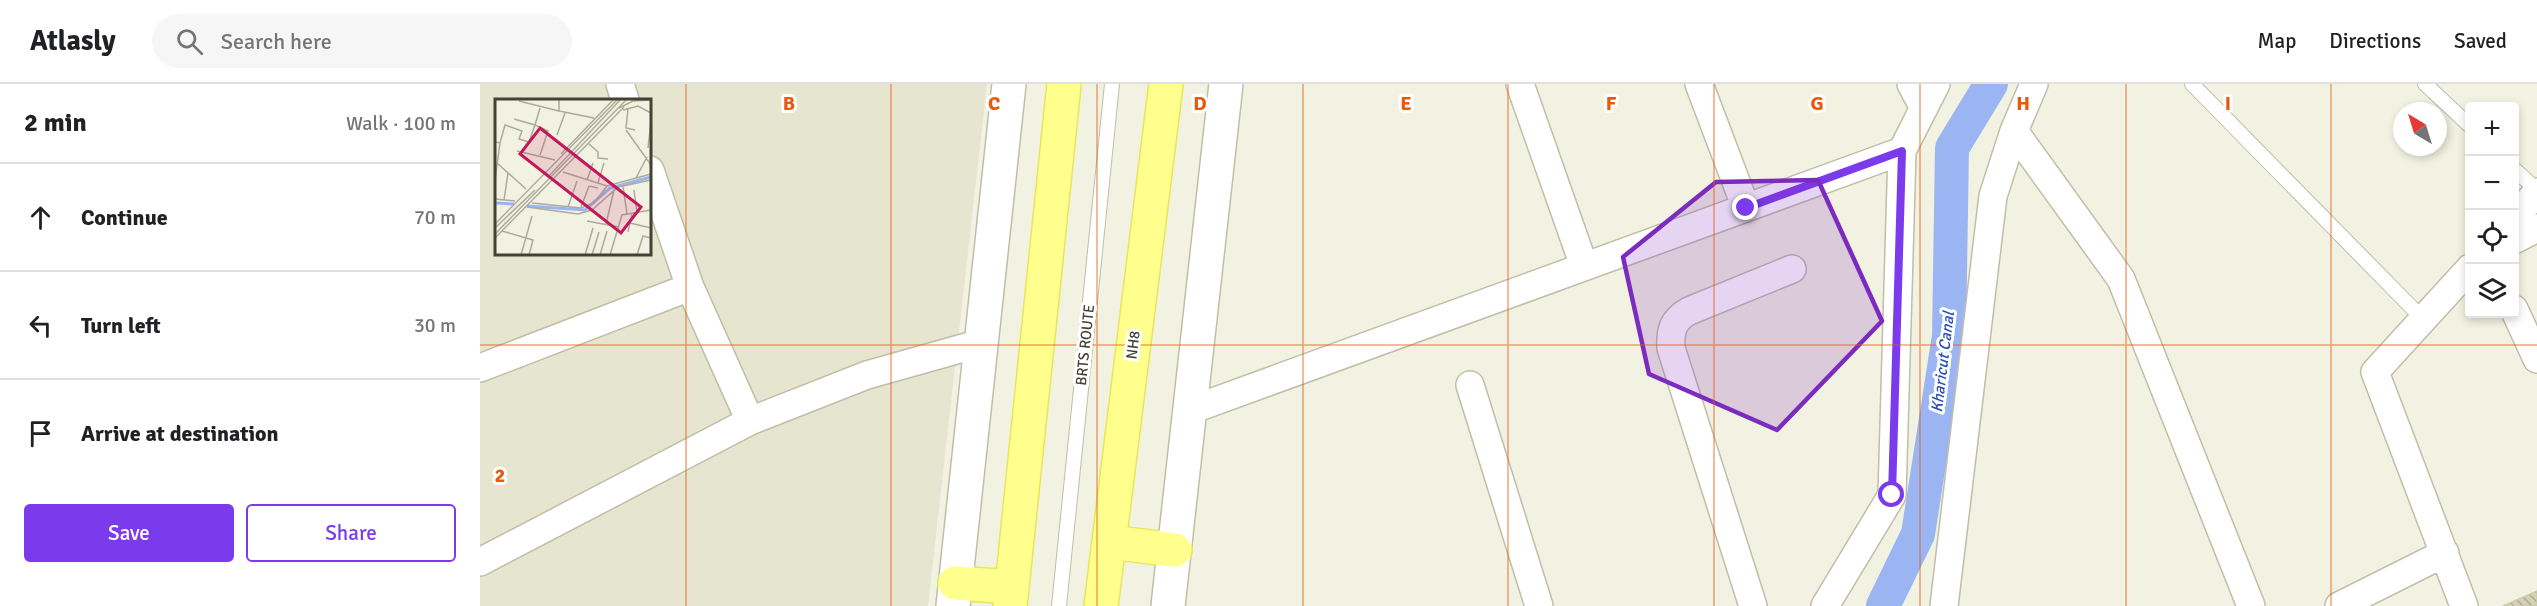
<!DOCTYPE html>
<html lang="en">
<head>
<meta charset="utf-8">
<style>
	:root { --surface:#fff; --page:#f6f6f6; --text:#202124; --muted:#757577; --line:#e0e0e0; --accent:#7c3aed }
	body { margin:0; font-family:Signika,sans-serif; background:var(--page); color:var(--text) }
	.controls { position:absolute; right:18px; top:18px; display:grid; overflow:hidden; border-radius:6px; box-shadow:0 3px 9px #0003 }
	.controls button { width:54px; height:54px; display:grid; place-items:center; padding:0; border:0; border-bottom:2px solid var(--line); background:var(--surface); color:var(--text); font:30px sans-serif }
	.compass { position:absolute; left:1913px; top:18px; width:54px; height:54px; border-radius:50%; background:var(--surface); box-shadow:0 3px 9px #0003; rotate:322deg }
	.stop { position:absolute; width:18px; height:18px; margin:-14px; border:4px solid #7c3aed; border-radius:50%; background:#fff }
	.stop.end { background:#7c3aed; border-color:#fff; box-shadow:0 2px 6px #0008 }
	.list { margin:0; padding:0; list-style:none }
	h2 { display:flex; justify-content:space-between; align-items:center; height:78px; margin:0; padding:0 24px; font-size:26px }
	h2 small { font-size:20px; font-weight:400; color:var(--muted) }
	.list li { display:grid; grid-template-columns:39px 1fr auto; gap:18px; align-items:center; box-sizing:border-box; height:108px; padding:0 24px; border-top:2px solid var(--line) }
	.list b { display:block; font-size:22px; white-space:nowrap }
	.list em { font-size:20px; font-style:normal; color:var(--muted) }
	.actions { display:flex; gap:12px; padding:18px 24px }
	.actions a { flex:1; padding:14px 0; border:2px solid var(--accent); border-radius:6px; text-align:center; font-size:21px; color:var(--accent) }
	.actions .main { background:var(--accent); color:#fff }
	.icon { flex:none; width:33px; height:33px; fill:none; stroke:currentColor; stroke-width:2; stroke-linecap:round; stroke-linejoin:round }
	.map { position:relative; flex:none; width:2057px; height:522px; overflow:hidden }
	header { display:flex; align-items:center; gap:36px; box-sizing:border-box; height:84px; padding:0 30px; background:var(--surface); border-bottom:2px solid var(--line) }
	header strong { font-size:28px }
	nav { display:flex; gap:33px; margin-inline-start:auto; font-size:21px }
	.search { width:420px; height:54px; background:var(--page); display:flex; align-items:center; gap:15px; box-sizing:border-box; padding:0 21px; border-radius:33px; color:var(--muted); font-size:22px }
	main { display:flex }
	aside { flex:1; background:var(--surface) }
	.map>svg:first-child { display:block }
	.residential { fill:#e6e5d0; fill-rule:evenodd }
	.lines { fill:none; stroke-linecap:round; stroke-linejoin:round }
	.canal { stroke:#9ab5f2; stroke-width:34 }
	.building { fill:url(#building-back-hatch); stroke:#cfcbaa; stroke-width:1.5 }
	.service-casing { stroke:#c0bea7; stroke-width:16 }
	.minor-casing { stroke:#c0bea7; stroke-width:30 }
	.tertiary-casing { stroke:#c0bea7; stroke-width:36 }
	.primary-casing { stroke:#e7e65a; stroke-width:36 }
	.service { stroke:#fff; stroke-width:14 }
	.minor { stroke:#fff; stroke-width:27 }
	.tertiary { stroke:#fff; stroke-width:33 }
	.primary { stroke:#ffff8e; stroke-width:33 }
	.route { stroke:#7c3aed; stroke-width:8 }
	.marked { fill:#7b2cbf; fill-opacity:0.2; stroke:#7b2cbf; stroke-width:4.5; stroke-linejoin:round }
	.grid { fill:none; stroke:#e8590c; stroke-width:1.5; stroke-opacity:0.55 }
	.labels { text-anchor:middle; stroke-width:6; stroke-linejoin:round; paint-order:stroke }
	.street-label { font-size:15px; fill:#434132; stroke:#fff }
	.water-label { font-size:16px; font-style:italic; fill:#2950b2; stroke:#fff }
	.inset-river { fill:none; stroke:#9ab5f2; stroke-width:3 }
	.inset-road { fill:none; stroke:#acab9c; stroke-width:1.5 }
	.view { fill:#c2185b; fill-opacity:0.15; stroke:#c2185b; stroke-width:3 }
	.inset-edge { fill:none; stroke:#434132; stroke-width:3 }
	.grid-label { font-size:20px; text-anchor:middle; font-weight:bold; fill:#e8590c; stroke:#fff; stroke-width:6; stroke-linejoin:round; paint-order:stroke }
</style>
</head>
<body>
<header>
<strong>Atlasly</strong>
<div class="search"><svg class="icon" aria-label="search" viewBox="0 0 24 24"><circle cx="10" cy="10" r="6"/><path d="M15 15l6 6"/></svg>Search here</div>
<nav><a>Map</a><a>Directions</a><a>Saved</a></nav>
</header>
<main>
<aside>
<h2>2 min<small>Walk · 100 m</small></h2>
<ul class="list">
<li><svg class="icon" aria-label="ahead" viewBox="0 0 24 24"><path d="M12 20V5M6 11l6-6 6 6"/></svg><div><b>Continue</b></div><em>70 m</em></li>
<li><svg class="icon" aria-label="left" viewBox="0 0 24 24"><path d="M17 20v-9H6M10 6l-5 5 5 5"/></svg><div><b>Turn left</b></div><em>30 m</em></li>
<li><svg class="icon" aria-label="arrive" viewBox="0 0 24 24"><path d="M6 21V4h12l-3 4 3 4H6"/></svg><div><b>Arrive at destination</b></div></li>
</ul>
<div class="actions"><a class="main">Save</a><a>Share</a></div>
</aside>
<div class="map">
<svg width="2057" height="522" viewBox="0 0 2057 522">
	<defs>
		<pattern id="building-back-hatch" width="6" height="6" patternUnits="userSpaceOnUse" patternTransform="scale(1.5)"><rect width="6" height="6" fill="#d3d1b7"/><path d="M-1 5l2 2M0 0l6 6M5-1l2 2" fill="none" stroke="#adab95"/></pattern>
	</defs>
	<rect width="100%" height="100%" fill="#f2f2e2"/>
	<!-- residential -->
	<path class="residential" d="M0,0h507l-59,522h-448zM16,16h154v154h-154z"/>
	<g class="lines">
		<!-- canal -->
		<path class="canal" d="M1403,522l35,-72 31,-198 3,-188 39,-64"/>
	</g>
	<!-- building -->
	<path class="building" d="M2057,507v15h-34z"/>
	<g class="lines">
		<!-- service casing -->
		<g class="service-casing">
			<path id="service" d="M1712,0l231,235
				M1945,0l45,42
				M2034,85l23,21
				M579,522l53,-522"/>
		</g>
		<!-- minor casing -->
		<g class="minor-casing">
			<path id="minor" d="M140,0l5,16
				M1040,0l64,182
				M1219,0l47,124
				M1431,0l13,24
				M1534,47l107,148 130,327
				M170,86l40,117 60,134
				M2034,134l23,-26
				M2034,156l23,-12
				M2034,225l23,50
				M0,284l210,-81
				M990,301l69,221
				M711,326l711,-259 34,-67
				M0,478l270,-141 117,-46 114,-32
				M1273,522l-82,-258c-1,-18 2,-28 18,-37l103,-42
				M1345,522l67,-111 10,-344
				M1464,522l49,-410 21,-65 20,-47
				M1859,522l106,-53
				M1984,522l-89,-234 95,-104"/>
		</g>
		<!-- tertiary casing -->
		<g class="tertiary-casing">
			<path id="tertiary" d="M473,522l56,-522
				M688,522l58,-522"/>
		</g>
		<!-- primary casing -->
		<g class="primary-casing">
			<path id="primary" d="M629,458l66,8
				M475,499l57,4
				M530,522l54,-522
				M621,522l65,-522"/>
		</g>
		<!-- service -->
		<use href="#service" class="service"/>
		<!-- minor -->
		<use href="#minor" class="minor"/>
		<!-- tertiary -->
		<use href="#tertiary" class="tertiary"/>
		<!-- primary -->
		<use href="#primary" class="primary"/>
	</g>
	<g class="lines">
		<!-- route -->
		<path class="route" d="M1266,124l156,-57 -10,344"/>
	</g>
	<!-- marked area -->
	<path class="marked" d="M1338,96l64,141 -105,109 -128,-56 -26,-117 93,-75z"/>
	<!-- grid -->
	<path class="grid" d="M206,0v522M411,0v522M617,0v522M823,0v522M1028,0v522M1234,0v522M1440,0v522M1646,0v522M1851,0v522M0,261h2057"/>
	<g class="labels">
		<!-- street labels -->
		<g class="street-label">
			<text transform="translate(605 261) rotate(-84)" y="5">BRTS ROUTE</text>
			<text transform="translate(653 261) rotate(-83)" y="5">NH8</text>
		</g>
		<!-- water labels -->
		<g class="water-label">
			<text transform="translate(1462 278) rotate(-83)" y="6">Kharicut Canal</text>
		</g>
	</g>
	<!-- overview -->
	<g transform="translate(15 15)">
		<rect width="156" height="156" fill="#f2f2e2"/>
		<path class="inset-river" d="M0,104l19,1M32,107l58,4 25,-22 41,-11"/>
		<path class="inset-road" d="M24,2l40,10v-12M124,9l14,-7 18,-1M133,10l-2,19 9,2M128,11l15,-4 13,7M64,12l35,7M19,20l21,6 5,-17M131,31l25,35M62,36l8,-22M0,43l5,1 5,-18 17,6 -3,8 10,3 6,-17 13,6 -8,24M94,45l9,8v6l10,1M153,49l3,-26M22,52l38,9M66,55l53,-55M2,64l29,26M68,73l44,14 44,-12M53,78l73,-78M141,79l11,-21M0,81l5,-37M92,81l6,-17M103,84l6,-20M128,87l4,28M139,91l3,23M0,100l20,2M9,101l4,-27M37,104l49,5 13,-5 13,-17M32,108l51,7 14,-4 26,-23 33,-7M73,108l9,-26M86,108l8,-21 9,2M92,122l32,6M135,124l21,5M0,125l123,-125M111,125l8,-34M0,129l40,-38M7,132l31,9 -4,15M133,133l4,-18M0,135l132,-135M0,139l129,-131M26,156l11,-39M90,156l8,-27M97,156l7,-23M105,156l7,-24M115,156l12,-40 29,-5M142,156l6,-19 8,2"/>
		<path class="view" d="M45,29l101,79 -20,26 -101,-79z"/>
		<rect width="156" height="156" class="inset-edge"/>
	</g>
	<g class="grid-label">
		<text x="309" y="26">B</text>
		<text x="514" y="26">C</text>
		<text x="720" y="26">D</text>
		<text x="926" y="26">E</text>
		<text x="1131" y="26">F</text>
		<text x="1337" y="26">G</text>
		<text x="1543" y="26">H</text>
		<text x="1748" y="26">I</text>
		<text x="20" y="398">2</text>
	</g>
</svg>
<div class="controls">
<button>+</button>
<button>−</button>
<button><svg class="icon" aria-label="locate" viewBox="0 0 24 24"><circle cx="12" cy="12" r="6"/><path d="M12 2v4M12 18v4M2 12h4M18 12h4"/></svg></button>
<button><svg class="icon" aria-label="layers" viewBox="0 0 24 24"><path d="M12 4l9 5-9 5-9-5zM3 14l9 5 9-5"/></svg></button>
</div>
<svg class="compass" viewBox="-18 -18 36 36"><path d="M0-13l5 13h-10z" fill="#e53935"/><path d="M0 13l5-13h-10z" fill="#757577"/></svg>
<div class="stop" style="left:1412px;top:411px"></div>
<div class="stop end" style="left:1266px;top:124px"></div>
</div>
</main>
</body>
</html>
